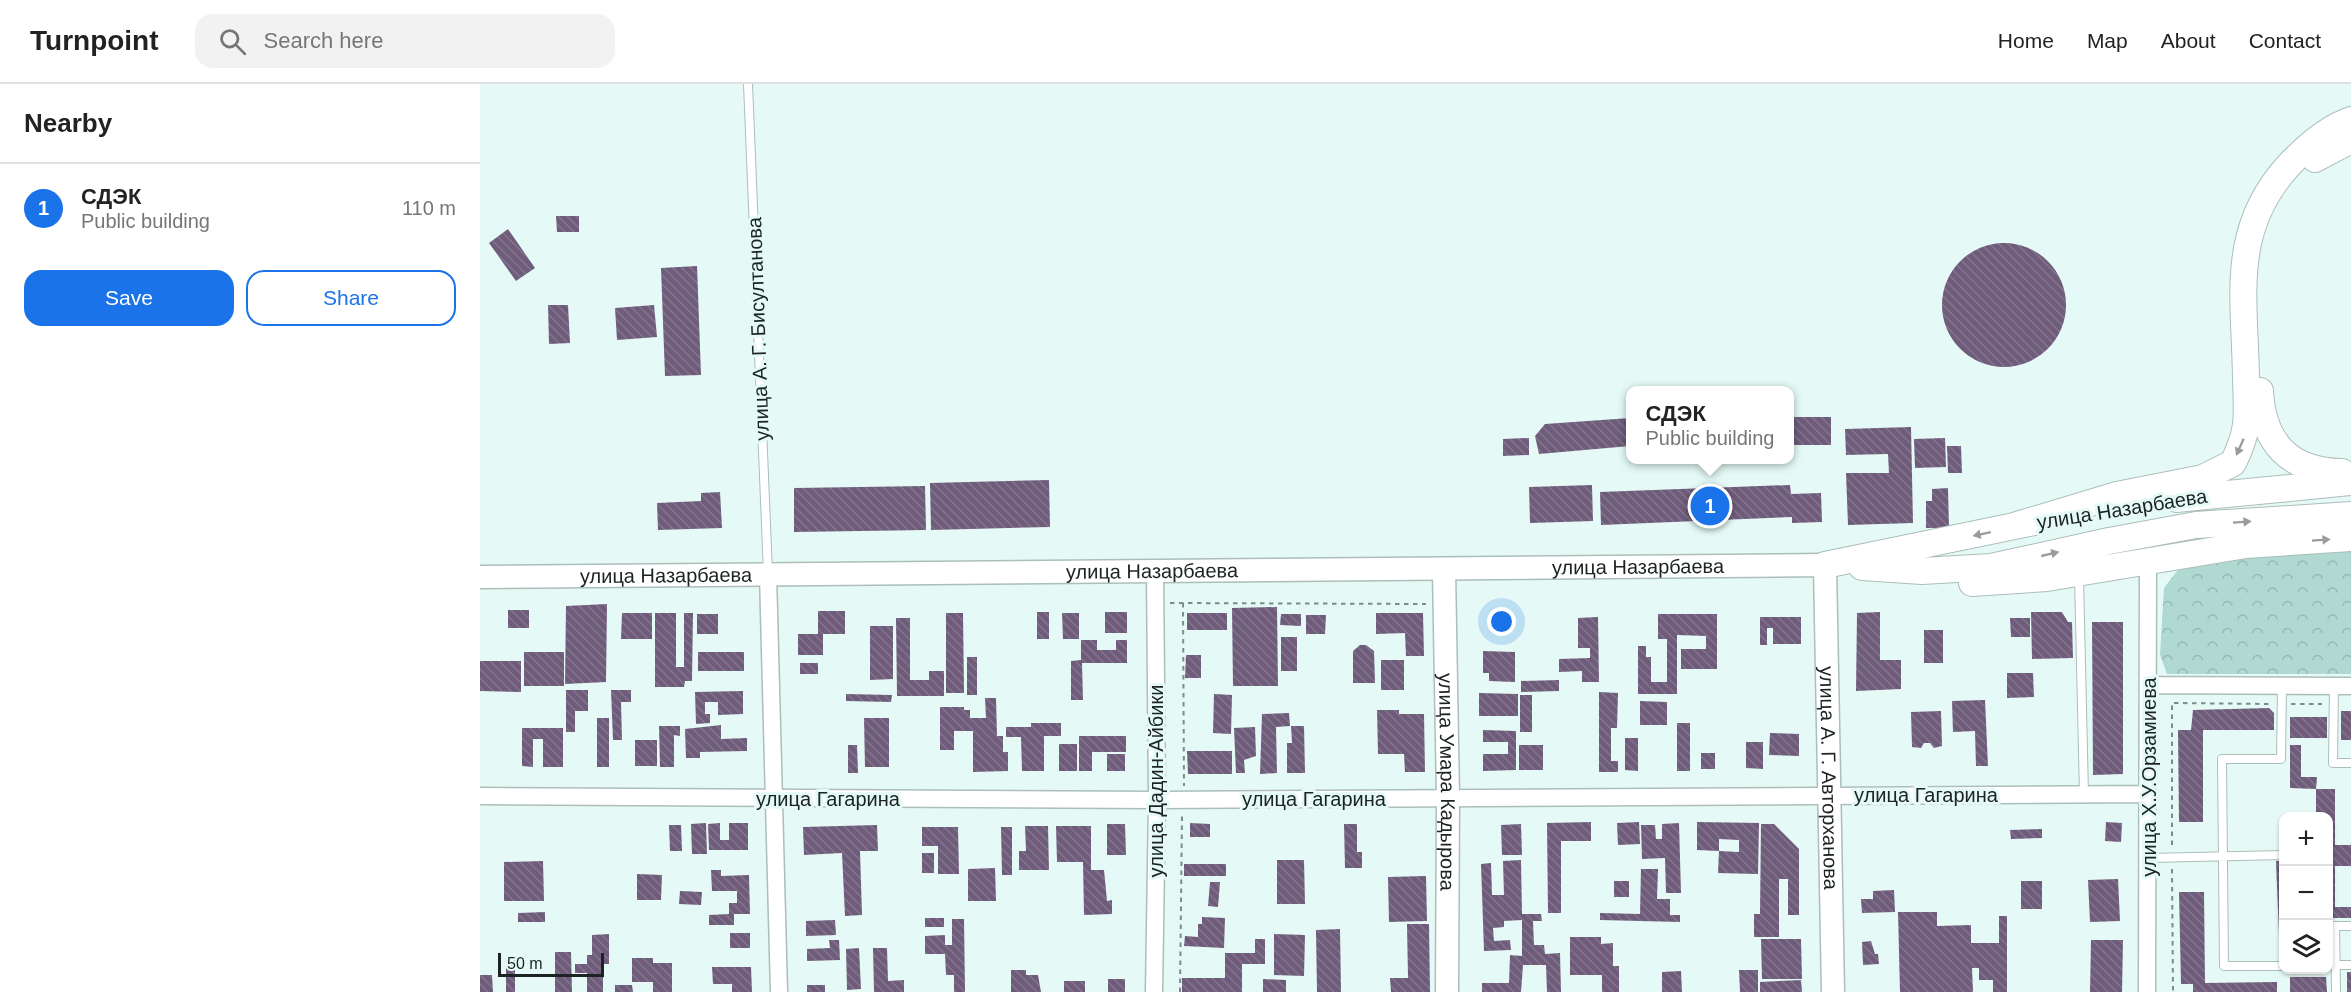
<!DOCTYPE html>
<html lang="en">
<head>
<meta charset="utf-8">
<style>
	:root { --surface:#fff; --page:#f2f2f2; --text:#222; --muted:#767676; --line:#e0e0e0; --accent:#1a73e8 }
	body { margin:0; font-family:Helvetica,sans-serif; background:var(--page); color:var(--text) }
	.controls { position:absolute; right:18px; bottom:18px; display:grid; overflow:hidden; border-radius:12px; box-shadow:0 2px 4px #0004 }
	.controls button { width:54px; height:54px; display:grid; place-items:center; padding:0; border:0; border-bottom:2px solid var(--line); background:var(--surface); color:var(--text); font:30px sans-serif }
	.scale { position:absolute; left:18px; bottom:15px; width:106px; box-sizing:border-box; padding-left:6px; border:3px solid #1c2322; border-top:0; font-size:16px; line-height:21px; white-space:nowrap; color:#1c2322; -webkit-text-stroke:4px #e5faf6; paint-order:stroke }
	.you { position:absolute; left:1022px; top:538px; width:21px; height:21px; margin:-15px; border:4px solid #fff; border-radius:50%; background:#1a73e8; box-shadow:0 0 0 9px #1a73e833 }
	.badge { display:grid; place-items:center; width:39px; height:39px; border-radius:50%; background:var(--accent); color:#fff; font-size:20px; font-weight:700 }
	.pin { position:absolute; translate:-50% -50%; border:3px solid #fff; box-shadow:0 2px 6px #0006 }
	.popup { position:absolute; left:1146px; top:302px; width:168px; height:78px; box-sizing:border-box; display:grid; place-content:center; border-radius:12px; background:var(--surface); filter:drop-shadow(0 2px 4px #0005); font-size:20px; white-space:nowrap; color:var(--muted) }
	.popup b { font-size:22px; color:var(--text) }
	.popup::after { content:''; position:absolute; left:50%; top:100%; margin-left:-12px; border:12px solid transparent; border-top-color:var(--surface) }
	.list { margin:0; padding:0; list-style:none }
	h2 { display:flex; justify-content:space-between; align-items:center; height:78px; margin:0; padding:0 24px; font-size:26px }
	h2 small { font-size:20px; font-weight:400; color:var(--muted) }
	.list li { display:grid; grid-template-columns:39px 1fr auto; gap:18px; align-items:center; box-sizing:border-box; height:90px; padding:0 24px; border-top:2px solid var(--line) }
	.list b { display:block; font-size:22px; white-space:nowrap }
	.list p { margin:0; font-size:20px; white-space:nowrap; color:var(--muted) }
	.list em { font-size:20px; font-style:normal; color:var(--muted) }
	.actions { display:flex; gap:12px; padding:18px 24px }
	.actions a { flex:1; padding:14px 0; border:2px solid var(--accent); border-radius:18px; text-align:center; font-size:21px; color:var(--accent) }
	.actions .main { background:var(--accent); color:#fff }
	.icon { flex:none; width:33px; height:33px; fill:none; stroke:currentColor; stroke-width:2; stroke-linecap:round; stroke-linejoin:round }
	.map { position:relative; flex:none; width:1871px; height:908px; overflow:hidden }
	header { display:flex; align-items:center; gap:36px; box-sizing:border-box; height:84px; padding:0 30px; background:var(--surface); border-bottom:2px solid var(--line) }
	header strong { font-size:28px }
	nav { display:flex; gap:33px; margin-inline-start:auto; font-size:21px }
	.search { width:420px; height:54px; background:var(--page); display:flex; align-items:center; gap:15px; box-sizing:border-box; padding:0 21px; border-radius:18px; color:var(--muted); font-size:22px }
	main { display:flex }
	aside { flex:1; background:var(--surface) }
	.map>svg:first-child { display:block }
	.park { fill:url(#park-crowns) }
	.building { fill:url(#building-back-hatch) }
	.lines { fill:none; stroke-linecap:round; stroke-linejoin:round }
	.lane-casing { stroke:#abbeba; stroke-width:10 }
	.street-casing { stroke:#abbeba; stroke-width:19 }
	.secondary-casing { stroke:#abbeba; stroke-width:25 }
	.primary-casing { stroke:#abbeba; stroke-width:28 }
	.path { stroke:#7d8b89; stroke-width:2; stroke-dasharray:4.5 4.5; stroke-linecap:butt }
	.lane { stroke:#fff; stroke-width:8 }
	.street { stroke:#fff; stroke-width:16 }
	.secondary { stroke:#fff; stroke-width:22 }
	.primary { stroke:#fff; stroke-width:26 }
	.oneway { fill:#999c9c }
	.labels { text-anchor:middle; stroke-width:6; stroke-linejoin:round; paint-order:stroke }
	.street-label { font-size:20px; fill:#1c2322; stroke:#e5faf6 }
</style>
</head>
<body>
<header>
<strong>Turnpoint</strong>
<div class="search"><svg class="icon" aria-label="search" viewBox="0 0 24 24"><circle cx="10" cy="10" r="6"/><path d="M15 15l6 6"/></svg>Search here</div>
<nav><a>Home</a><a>Map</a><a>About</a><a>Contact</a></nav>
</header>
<main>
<aside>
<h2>Nearby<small></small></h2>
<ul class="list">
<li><span class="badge">1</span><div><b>СДЭК</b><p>Public building</p></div><em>110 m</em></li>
</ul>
<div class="actions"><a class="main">Save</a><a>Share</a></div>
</aside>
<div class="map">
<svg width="1871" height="908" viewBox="0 0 1871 908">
	<defs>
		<pattern id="park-crowns" width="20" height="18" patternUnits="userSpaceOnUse" patternTransform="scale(1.5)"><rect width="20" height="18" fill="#afd9d1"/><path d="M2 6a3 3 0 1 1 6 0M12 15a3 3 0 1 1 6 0" fill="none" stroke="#96bab3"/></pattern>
		<pattern id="building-back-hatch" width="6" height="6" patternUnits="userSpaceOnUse" patternTransform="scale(1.5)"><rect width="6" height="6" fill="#6f5c7b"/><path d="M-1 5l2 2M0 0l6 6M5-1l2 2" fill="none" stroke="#82748c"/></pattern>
	</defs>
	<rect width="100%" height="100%" fill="#e5faf6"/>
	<!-- park -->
	<path class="park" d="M1871,466v124h-184l-7,-19 4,-67 20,-26 69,-11z"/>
	<!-- building -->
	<path class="building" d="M76,132h23v16h-22z
		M28,145l27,39 -19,13 -27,-38z
		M1462 221a62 62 0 1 1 124 0a62 62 0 1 1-124 0Z
		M217,182l4,109 -36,1 -4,-108z
		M68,221h20l2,38 -21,1z
		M174,221l3,32 -40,3 -2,-32z
		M1310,333h41v28h-41z
		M1150,334v28l-91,8 -4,-18 10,-12z
		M1431,343l2,96 -65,2 -2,-52h43l-1,-19 -42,1 -1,-26z
		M1049,354v17l-26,1v-17z
		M1465,354l1,29 -31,1 -1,-29z
		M1467,362h14l1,27h-14z
		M569,396l1,47 -119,3 -1,-47z
		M1112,401l1,36 -63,2 -1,-36z
		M1310,401l1,9 30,-1 1,29 -30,1v-6l-191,8 -1,-33z
		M445,402l1,44 -132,2v-44z
		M1468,404l1,40h-23v-27h6v-12z
		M240,408l2,36 -64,2 -1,-27 44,-2v-8z
		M127,520l-1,78 -41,2 1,-78z
		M797,523l1,79h-45l-1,-78z
		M28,526h21v18h-21z
		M338,527h27v23h-22v21h-25v-21h20z
		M557,528h12v27h-12z
		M625,528h22v21h-22z
		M1400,528v48h21v29l-45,2 1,-78z
		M1551,528h31l6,10h4l1,36 -41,1z
		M142,529h30v26h-31z
		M175,529h21v54h8v-54h9l-1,68h-7l-1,6h-29z
		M466,529h17l1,80h-18z
		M582,529h17v26h-16z
		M707,529h40v17h-40z
		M896,529h47l1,43h-18l-1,-23 -29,1z
		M217,530h21v20h-21z
		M801,530h20v12l-21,-1z
		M1178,530h59v55h-36v-20h25v-13l-29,-1v59h-39v-48h8v11h5v25h16v-43h-9z
		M826,531h20l-1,19h-19z
		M1118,533l1,65h-17v-11l-23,1v-13l31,-1v-10h-12v-30z
		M1280,533h41v27h-28v-16h-6v17h-7z
		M416,534h14v62h19v-9h15v25h-47z
		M1530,534h20v19h-19z
		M1612,538h31v152l-30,1z
		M390,542h23v53l-23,1z
		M1444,546h19v33h-19z
		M801,553h16v34h-16z
		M601,556h16v10h19v-10h11v23h-45l1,37h-12v-39l10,-1z
		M880,561h6l8,6 1,32h-22v-32z
		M1003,567l32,1v30l-26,-1v-8h-6z
		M44,568h40v34h-40z
		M218,568h46v19h-46z
		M706,571h15v23h-16z
		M487,573h10v38h-10z
		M901,576h23v30h-23z
		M0,577h41v31l-41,-1z
		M320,579h18v11h-18z
		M1527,589h26l1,24 -27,1z
		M1079,596v11l-38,1v-11z
		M86,606h22v21h-13v21h-9z
		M131,606h20v12h-10l1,38h-9z
		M263,607v23l-25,1v-13h-13v12h5v9l-14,1 -1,-32z
		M1119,608l19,1 -1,35h-6v33h7v11h-19z
		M999,609l39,1v22h-39z
		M366,610l46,1 -1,7 -45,-1z
		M734,610l18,1 -1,39 -18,-1z
		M1040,611h12v37h-12z
		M505,614h11l1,38h6v16h5v19l-35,1v-41h-19v19h-14v-43h24v3h6v8h16z
		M1505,616l3,66h-12l-1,-35 -22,1 -1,-31z
		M1160,617l27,1v23h-27z
		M1789,624l5,5v17h-71v92h-24l-1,-92h13l2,-20z
		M897,626h22v4h25l1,58h-20l-1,-18h-26z
		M1461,627l1,35 -8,2 -4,-5h-6l-3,5 -9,-1 -1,-35z
		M1861,627h10v29h-10z
		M809,629l1,13 -14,1 1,46 -17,1 2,-60z
		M1810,633h37v21h-37z
		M117,634h12v49h-12z
		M384,634h25v49h-24z
		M551,639h30v13h-17v35h-22l-1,-34h-15v-10h25z
		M1197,639h13v48h-13z
		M241,641v14l26,-1v13l-47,1v6h-14l-1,-29z
		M179,642h21v10l-6,-1v32h-14z
		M811,642h13l1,47h-18v-30h5z
		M775,643l1,29 -12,4 1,13h-9l-2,-45z
		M42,644h41v39h-20v-28h-10v28l-11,-1z
		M1003,646l33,1v39l-33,1v-17h25v-12h-25z
		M1290,649l29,1v22l-30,-1z
		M599,652h47v16h-34v19h-13z
		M1145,654h13v33l-13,-1z
		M155,656h22v26h-22z
		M1266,658h17v27l-17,-1z
		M579,660h18v27h-18z
		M368,661h9l1,28h-10z
		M1039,661h24v25h-24z
		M1810,661h11v32h16l-1,12h19v56h16v21h-16v41h16v11h-23v-102h-12v-27l-26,-1z
		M707,667h45v23h-44z
		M1221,669h14v16h-14z
		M627,670h18v17h-18z
		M1111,738v19h-30v72h-13l-1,-90z
		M1159,738l1,22 -22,1 -1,-22z
		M1217,738l62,1 -1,51 -40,-1 1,-22 20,1v-12l-20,-1v12l-22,-1z
		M1626,738l16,1 -1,19 -16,-1z
		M226,739l1,31h-15l-1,-30z
		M240,739v17h9v-17h19v27h-39l-1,-26z
		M710,739l20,1v13h-20z
		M1199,739l2,70h-15l-1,-35 -23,1 -1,-34h14l1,14h6v-15z
		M627,740h18l1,31h-19z
		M864,740h13v28h5v16h-17z
		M1041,740l1,31h-20l-1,-30z
		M1281,740h13l25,25v66h-11v-36h-9v58h-25v-23h6z
		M189,741h12l1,26h-12z
		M397,741l1,26h-18l2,64 -17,1 -3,-63 -38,2 -1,-28z
		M545,742h23l1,44h-30v-19h7z
		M576,742h35v44h13l3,31 5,-1v14l-28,1 -1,-53h-26z
		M442,743h36l1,47h-21v-28h-16z
		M521,743h11v48h-10z
		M1562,745v9l-31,1 -1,-9z
		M442,769h12v20h-12z
		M797,776h27l1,44h-28z
		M1041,776l1,54h19l1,7h-9l1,24h10l1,9 15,-1 1,39h-14l-1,-27h-23l-2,27h-39v-9h27l1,-28 12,1v-36l-18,1v6l-11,1 1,13 16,-1 1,10 -27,1 -3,-87 10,-1 1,32h12l-1,-34z
		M63,777l1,40h-40v-39z
		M1796,777h8v73h-5z
		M704,780h42v12h-42z
		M515,784l1,33h-28v-32z
		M1161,785h17l-1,30h13v16h10v7l-80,-2v-7l40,1z
		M231,786h10v6l28,-1 1,39h-16v11h-25v-10l20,-1v-11h8v-12h-25z
		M157,790l25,1 -1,25h-24z
		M946,792l1,45 -38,1 -1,-45z
		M1638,795l2,42 -30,1 -2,-42z
		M1134,797h15v16h-15z
		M1541,797h21v28h-21z
		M730,798h10l-2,25 -10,-1z
		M1414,806l1,22 -33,1 -1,-14h12v-8z
		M200,807l22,1 -1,13 -22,-1z
		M1699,808h25l1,91 72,-1v10h-84v-8h-12z
		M65,828v10h-27v-9z
		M1418,828h39v14l34,-1v18h28v-27h8v76h-14v-12h-14v-12h-7l1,24h-73z
		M722,833l23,1 -1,30 -40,-2 1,-10 13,1v-13h4z
		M445,834h19v9h-19z
		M472,835h12l1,73h-11v-17h-8l-1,-21h-20v-18l20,-1v10h7z
		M355,836l1,15 -30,1v-15z
		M927,840h22l1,68h-39l-1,-14h18z
		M860,845l1,63h-24l-1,-62z
		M250,849h20v15h-20z
		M129,850v30h-6v28h-16v-19h-12v-9h12v-9h5v-20z
		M794,850l31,1 -1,41 -30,-1z
		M1090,853h31v7l12,-1v23h6v26h-17v-17h-32z
		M775,855h10v25h-23v28h-60v-14h43v-25h30z
		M1281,855h40l1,40h-40z
		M349,856h10l1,20 -33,1v-12l23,-1z
		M1611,856h32l-1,52h-32z
		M1391,857l4,13h3l1,10 -16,1 -1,-23z
		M379,864l2,41 -14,1 -1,-41z
		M393,864h14l1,33 16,-1v12h-30z
		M75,868h16l1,40h-17z
		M152,874h21v5h19v29h-19v-10h-21z
		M26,876h9v32h-9z
		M232,883h39l1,25h-20v-8h-19z
		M531,886h15v5h12l3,17h-30z
		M1259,886h19v22h-18z
		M1201,887l1,21h-20v-20z
		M1867,888h4v20h-4z
		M0,891h12l1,17h-13z
		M1810,893h36l1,15h-37z
		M628,895h17v13h-17z
		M783,895l23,1v12h-23z
		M1321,896l1,12h-42v-10z
		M584,897h21v11h-21z
		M135,901h17l1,7h-18z
		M327,901h18v7h-18z"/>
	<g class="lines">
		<!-- lane casing -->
		<g class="lane-casing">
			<path id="lane" d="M268,0l20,490
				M1599,493l5,218
				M1802,602l-1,73h-59l2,207h60
				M1854,602l-1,77h18
				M1668,774l136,-3
				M1848,881h23
				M1856,908l-1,-66h16"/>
		</g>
		<!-- street casing -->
		<g class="street-casing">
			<path id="street" d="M288,490l11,418
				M1669,601l202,1
				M0,712l677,4 992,-6
				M674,908l3,-192 -2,-230
				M1667,908l1,-431"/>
		</g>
		<!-- secondary casing -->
		<g class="secondary-casing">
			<g id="secondary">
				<path id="s1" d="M964,486l4,228 -1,194"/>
				<path id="s2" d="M0,493l1345,-12 8,427"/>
			</g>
		</g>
		<!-- primary casing -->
		<g class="primary-casing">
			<path id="primary" d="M1835,75l36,-19
				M1780,307c3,51 28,80 82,81
				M1696,415l175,-17
				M1537,441l100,-30 86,-17 30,-15c17,-34 14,-47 13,-84 -1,-81 -17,-149 43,-214 17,-18 38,-37 62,-45
				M1345,481l209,-43
				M1382,483l60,4 69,-4 118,-26 87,-16 155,-10
				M1492,499l75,-5 199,-33 105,-7"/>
		</g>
		<!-- path -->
		<path class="path" d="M690,519l256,1
			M703,519l1,183
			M1811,620h31
			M1692,761v-142l99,1
			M1692,785l1,123
			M700,908l2,-177"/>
		<!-- lane -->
		<use href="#lane" class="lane"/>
		<!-- street -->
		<use href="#street" class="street"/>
		<!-- secondary -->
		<use href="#secondary" class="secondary"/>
		<!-- primary -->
		<use href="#primary" class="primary"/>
	</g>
	<!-- one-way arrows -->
	<defs><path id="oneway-solid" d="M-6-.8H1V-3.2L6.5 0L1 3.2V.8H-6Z" transform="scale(1.5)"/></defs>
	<g class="oneway">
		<use href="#oneway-solid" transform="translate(1760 363) rotate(114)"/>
		<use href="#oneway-solid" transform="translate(1762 438) rotate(-4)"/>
		<use href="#oneway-solid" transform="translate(1502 450) rotate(168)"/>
		<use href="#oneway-solid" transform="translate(1841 456) rotate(-4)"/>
		<use href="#oneway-solid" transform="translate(1570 470) rotate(-13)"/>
	</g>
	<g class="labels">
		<!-- street labels -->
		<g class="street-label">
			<text transform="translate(278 245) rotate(-92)" y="7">улица А. Г. Бисултанова</text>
			<text transform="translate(1642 425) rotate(-9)" y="7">улица Назарбаева</text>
			<text dy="7" stroke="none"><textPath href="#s2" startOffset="1158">улица Назарбаева</textPath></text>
			<text dy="7" stroke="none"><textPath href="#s2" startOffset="672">улица Назарбаева</textPath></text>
			<text dy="7" stroke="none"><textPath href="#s2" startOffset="186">улица Назарбаева</textPath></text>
			<text transform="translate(1669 693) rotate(-90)" y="7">улица Х.У.Орзамиева</text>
			<text dy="7" stroke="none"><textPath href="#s2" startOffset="1558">улица А. Г. Авторханова</textPath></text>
			<text transform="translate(676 697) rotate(-90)" y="7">улица Дадин-Айбики</text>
			<text dy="7" stroke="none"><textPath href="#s1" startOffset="212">улица Умара Кадырова</textPath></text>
			<text x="1446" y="718">улица Гагарина</text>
			<text x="348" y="722">улица Гагарина</text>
			<text x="834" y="722">улица Гагарина</text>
		</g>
	</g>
</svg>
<div class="controls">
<button>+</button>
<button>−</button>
<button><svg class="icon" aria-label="layers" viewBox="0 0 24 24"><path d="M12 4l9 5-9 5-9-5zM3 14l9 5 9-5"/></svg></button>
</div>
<div class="scale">50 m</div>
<div class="you"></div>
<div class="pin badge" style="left:1230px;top:422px">1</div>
<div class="popup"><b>СДЭК</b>Public building</div>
</div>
</main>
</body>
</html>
